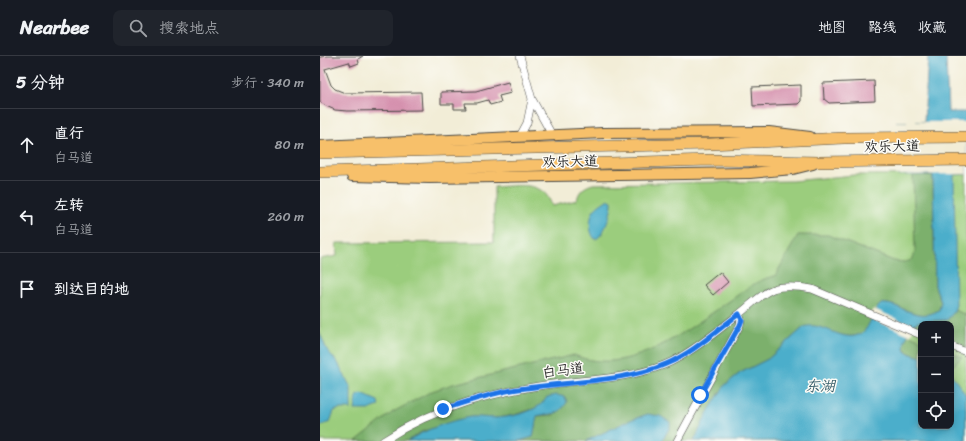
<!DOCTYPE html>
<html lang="zh">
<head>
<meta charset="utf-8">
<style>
	:root { --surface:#171b24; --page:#20242c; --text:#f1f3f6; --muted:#9ea1a6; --line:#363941 }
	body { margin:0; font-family:Sriracha,"LXGW WenKai TC",sans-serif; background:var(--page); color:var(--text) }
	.controls { position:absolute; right:12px; bottom:12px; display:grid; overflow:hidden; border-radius:8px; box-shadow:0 2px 10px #0003 }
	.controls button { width:36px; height:36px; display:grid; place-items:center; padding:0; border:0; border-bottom:1px solid var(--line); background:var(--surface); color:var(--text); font:20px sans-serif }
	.stop { position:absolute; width:12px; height:12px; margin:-9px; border:3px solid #1a73e8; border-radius:50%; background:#fff }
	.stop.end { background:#1a73e8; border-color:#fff; box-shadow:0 1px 4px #0008 }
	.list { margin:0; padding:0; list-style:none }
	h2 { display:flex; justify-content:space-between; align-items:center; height:52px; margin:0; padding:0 16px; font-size:17px }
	h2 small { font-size:13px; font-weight:400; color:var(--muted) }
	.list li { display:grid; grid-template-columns:26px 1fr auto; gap:12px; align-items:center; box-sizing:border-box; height:72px; padding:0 16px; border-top:1px solid var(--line) }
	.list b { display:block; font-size:15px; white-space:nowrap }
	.list p { margin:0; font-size:13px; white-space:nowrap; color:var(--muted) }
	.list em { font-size:13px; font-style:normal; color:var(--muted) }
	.icon { flex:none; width:22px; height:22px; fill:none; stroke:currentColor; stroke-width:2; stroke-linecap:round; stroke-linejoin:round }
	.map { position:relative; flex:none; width:646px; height:385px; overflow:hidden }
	header { display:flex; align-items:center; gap:24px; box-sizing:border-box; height:56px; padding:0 20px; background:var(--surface); border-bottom:1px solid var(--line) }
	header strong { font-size:19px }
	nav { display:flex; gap:22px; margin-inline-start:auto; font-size:14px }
	.search { width:280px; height:36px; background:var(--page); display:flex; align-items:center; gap:10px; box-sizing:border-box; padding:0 14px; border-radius:8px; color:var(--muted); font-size:15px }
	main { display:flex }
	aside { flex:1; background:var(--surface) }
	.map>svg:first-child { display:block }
	.green { fill:#9bcd7d; stroke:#637c54; fill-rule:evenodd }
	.forest { fill:#7cb06c; stroke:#546e4c }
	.water { fill:#4caecb; stroke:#3c6c7b }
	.pier { fill:#f2edd7 }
	.building { fill:#d591ae }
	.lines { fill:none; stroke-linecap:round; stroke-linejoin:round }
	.minor-casing { stroke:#494845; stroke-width:8 }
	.primary-casing { stroke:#494845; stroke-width:12 }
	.trunk-casing { stroke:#494845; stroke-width:12 }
	.minor { stroke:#fff; stroke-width:7 }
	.primary { stroke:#f7c06b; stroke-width:10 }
	.trunk { stroke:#f7c06b; stroke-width:11 }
	.route { stroke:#1a73e8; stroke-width:5 }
	.labels { text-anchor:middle; stroke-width:3; stroke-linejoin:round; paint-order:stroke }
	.street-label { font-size:14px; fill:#2b2b2b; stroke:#fdfcf7 }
	.water-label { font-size:15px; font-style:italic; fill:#385f6b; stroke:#fdfcf7 }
</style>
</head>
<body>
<header>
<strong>Nearbee</strong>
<div class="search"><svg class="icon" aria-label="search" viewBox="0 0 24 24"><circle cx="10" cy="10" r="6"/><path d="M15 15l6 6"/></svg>搜索地点</div>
<nav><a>地图</a><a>路线</a><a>收藏</a></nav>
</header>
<main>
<aside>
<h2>5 分钟<small>步行 · 340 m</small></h2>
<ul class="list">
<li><svg class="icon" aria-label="ahead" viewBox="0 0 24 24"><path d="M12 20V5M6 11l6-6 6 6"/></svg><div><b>直行</b><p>白马道</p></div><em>80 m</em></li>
<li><svg class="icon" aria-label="left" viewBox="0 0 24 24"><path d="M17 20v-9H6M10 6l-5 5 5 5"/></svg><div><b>左转</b><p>白马道</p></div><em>260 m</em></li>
<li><svg class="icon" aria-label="arrive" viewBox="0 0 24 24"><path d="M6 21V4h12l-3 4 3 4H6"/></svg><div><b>到达目的地</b></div></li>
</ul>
</aside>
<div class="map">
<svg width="646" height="385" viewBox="0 0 646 385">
	<rect width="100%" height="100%" fill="#fdfcf7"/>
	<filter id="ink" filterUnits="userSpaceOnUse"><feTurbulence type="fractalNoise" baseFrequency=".025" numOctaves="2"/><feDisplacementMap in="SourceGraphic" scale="8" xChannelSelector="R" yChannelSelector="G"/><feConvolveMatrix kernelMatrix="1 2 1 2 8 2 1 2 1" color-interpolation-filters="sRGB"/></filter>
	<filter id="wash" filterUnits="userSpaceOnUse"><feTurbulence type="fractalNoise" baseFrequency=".012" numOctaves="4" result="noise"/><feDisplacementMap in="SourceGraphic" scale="16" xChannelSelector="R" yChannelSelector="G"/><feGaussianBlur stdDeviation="0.9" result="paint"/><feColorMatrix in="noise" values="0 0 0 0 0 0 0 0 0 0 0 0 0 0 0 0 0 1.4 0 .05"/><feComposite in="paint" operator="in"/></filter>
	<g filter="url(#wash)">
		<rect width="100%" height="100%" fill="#f2edd7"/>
		<!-- green -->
		<path class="green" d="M646,118v267h-646v-182l17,-3 -1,-13 158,-1v-55c23,-1 50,-8 58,19l25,-6c2,-9 6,-13 16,-16l199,-3 62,-6zM601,268h30v102h-30z"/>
		<!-- forest -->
		<path class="forest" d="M593,119h20l2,111 6,16 -2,8c-22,14 -40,-9 -58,-6 -9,7 -9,22 -19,29 -17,11 -39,-10 -58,-6l-36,32 -28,14 -15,12 -6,9 -25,47h-32l8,-14 -70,8 -14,6h-67l14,-5 4,-20 17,-1 -11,-11 -10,5 -19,6 -17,3 -26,-1 -50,15 -14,9h-51l37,-29 39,-21 21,-7 121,-29c55,23 111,-24 154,-53 16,-11 27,-22 47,-26l23,-41h30l66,26 11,1 7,-2 3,-8z
			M635,254l11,5v32l-15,-6v-17h-30v5l-8,-3c6,-10 24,-3 34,-6z
			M588,278l13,6v17l-10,-3 -7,-5v-7z
			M631,296l11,5 -11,11z"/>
		<!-- water -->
		<path class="water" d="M608,0h18l2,56h18v62l-12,1 2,130 -2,7 -7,8 -26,1 -6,2 -10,17 -1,9 4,4 13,4v69h30v-52l15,21v46h-272l14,-29 17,-27 15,-12 28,-14 36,-32c19,-7 39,18 58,6 9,-7 10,-22 19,-29 17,-3 36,20 58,6l2,-8 -6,-16 -2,-111h-36l-1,-53h28z
			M288,143l4,2c1,8 -8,37 -17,38 -6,-5 -6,-20 -2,-27 3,-6 10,-9 15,-13z
			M0,277l7,17 11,13 13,25v21h-12l-5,2 -4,11 -10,4z
			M42,338l16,7 1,5 -11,4h-13l2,-14z
			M237,339l8,2 2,5c-10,16 -15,10 -30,14l-4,21 -14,4h-112c18,-11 41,-20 63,-24 8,-1 17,1 25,1 16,-1 44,-6 52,-21z
			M328,358l12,2 10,6v5l-8,14h-76l44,-21z"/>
		<!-- pier -->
		<path class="pier" d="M574,66h72v52l-71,1z
			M554,253l41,18 -5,8 -41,-17z"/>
		<g id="blocks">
			<!-- building -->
			<path class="building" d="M7,0h36l-5,3 1,4 -8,3 -2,-4 -24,7 6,16 4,4 10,4 76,-1 1,18 -75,1 -12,-1 -9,-4 -6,-4v-45z
				M554,25l1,20 -46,2 -5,-4 -1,-16z
				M188,26l3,11 -12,3 2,6 -11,3 -2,-5 -11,3h-12l1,6h-12v-5h-13v-12l35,-1z
				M481,29v16l-3,3 -45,2 -1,-19z
				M400,216l8,10 -15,13 -9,-10z"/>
		</g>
	</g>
	<g filter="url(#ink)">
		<use href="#blocks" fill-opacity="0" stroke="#494845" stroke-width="1"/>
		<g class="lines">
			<!-- minor casing -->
			<g class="minor-casing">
				<path id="minor" d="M200,0l12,43 20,36
					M200,80l7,-13 5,-24
					M631,290l15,6
					M63,385c53,-35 114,-50 177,-58 34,-4 71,-5 104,-18 23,-9 55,-35 75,-51 11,-8 21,-20 34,-25 12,-4 27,-2 39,0l109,46
					M357,385l63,-116 1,-6 -2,-5"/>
			</g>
			<!-- primary casing -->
			<g class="primary-casing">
				<path id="primary" d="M0,90l283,-13 166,-1 41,5
					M32,120l77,2 321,-5 43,-4 20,-5"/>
			</g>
			<!-- trunk casing -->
			<g class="trunk-casing">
				<path id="trunk" d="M0,97l390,-9 134,-6 122,-1
					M0,116l390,-12 109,2 147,-2"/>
			</g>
			<!-- minor -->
			<use href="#minor" class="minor"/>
			<!-- primary -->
			<use href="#primary" class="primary"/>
			<!-- trunk -->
			<use href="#trunk" class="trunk"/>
		</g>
	</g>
	<g class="lines" filter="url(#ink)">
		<!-- route -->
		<path class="route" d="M123,353c27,-8 54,-18 83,-21 41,-6 103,-7 140,-24 27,-11 50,-33 73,-50l3,6 -2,5 -40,70"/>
	</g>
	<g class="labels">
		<!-- street labels -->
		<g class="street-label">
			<text transform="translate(572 90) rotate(-1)" y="5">欢乐大道</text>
			<text transform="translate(250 105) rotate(-1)" y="5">欢乐大道</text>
			<text transform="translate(243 314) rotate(-7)" y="5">白马道</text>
		</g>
		<!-- water labels -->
		<g class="water-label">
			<text x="500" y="335">东湖</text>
		</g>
	</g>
</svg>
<div class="controls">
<button>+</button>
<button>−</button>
<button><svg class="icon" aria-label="locate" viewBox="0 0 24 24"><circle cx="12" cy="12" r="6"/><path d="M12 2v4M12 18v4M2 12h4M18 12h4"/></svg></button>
</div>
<div class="stop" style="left:380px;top:339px"></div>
<div class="stop end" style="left:123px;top:353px"></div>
</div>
</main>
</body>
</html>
